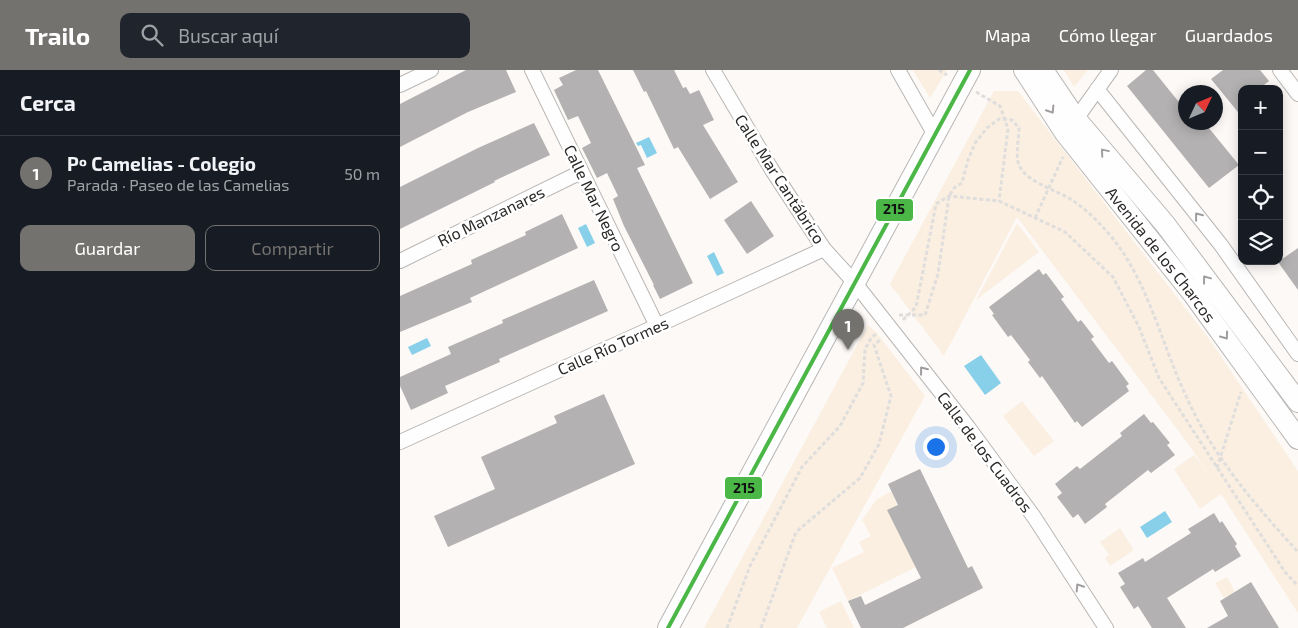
<!DOCTYPE html>
<html lang="es">
<head>
<meta charset="utf-8">
<style>
	:root { --surface:#171b24; --page:#20242c; --text:#f1f3f6; --muted:#9ea1a6; --line:#363941; --accent:#74726f }
	body { margin:0; font-family:"Exo 2",sans-serif; background:var(--page); color:var(--text) }
	.controls { position:absolute; right:15px; top:15px; display:grid; overflow:hidden; border-radius:10px; box-shadow:0 2px 12px #0003 }
	.controls button { width:45px; height:45px; display:grid; place-items:center; padding:0; border:0; border-bottom:1px solid var(--line); background:var(--surface); color:var(--text); font:25px sans-serif }
	.compass { position:absolute; left:778px; top:15px; width:45px; height:45px; border-radius:50%; background:var(--surface); box-shadow:0 2px 12px #0003; rotate:46deg }
	.you { position:absolute; left:535px; top:376px; width:18px; height:18px; margin:-12px; border:4px solid #fff; border-radius:50%; background:#1a73e8; box-shadow:0 0 0 8px #1a73e833 }
	.badge { display:grid; place-items:center; width:32px; height:32px; border-radius:50%; background:var(--accent); color:#fff; font-size:16px; font-weight:700 }
	.pin { position:absolute; translate:-50% -41px; filter:drop-shadow(0 1px 2px #0008) }
	.pin::after { content:''; position:absolute; top:26px; width:18px; height:15px; background:inherit; clip-path:polygon(0 0,100% 0,50% 100%) }
	.list { margin:0; padding:0; list-style:none }
	h2 { display:flex; justify-content:space-between; align-items:center; height:65px; margin:0; padding:0 20px; font-size:21px }
	h2 small { font-size:16px; font-weight:400; color:var(--muted) }
	.list li { display:grid; grid-template-columns:32px 1fr auto; gap:15px; align-items:center; box-sizing:border-box; height:75px; padding:0 20px; border-top:1px solid var(--line) }
	.list b { display:block; font-size:19px; white-space:nowrap }
	.list p { margin:0; font-size:16px; white-space:nowrap; color:var(--muted) }
	.list em { font-size:16px; font-style:normal; color:var(--muted) }
	.actions { display:flex; gap:10px; padding:15px 20px }
	.actions a { flex:1; padding:11px 0; border:1px solid var(--accent); border-radius:10px; text-align:center; font-size:18px; color:var(--accent) }
	.actions .main { background:var(--accent); color:#fff }
	.icon { flex:none; width:28px; height:28px; fill:none; stroke:currentColor; stroke-width:2; stroke-linecap:round; stroke-linejoin:round }
	.map { position:relative; flex:none; width:898px; height:558px; overflow:hidden }
	header { display:flex; align-items:center; gap:30px; box-sizing:border-box; height:70px; padding:0 25px; background:var(--accent); color:#fff }
	header strong { font-size:24px }
	nav { display:flex; gap:28px; margin-inline-start:auto; font-size:18px }
	.search { width:350px; height:45px; background:var(--page); display:flex; align-items:center; gap:12px; box-sizing:border-box; padding:0 18px; border-radius:10px; color:var(--muted); font-size:19px }
	main { display:flex }
	aside { flex:1; background:var(--surface) }
	.map>svg:first-child { display:block }
	.green { fill:#fbefe2 }
	.water { fill:#88d0ea }
	.building { fill:#b3b1b1 }
	.lines { fill:none; stroke-linecap:round; stroke-linejoin:round }
	.street-casing { stroke:#b9b7b5; stroke-width:16 }
	.secondary-casing { stroke:#b9b7b5; stroke-width:22 }
	.path { stroke:#dfdedc; stroke-width:3; stroke-dasharray:4 2.5; stroke-linecap:butt }
	.street { stroke:#fffefe; stroke-width:14 }
	.secondary { stroke:#fffefe; stroke-width:20 }
	.bus-1-casing { stroke:#fff; stroke-width:8 }
	.bus-1 { stroke:#4ab747; stroke-width:4 }
	.oneway { stroke:#a09e9d }
	.labels { text-anchor:middle; stroke-width:5; stroke-linejoin:round; paint-order:stroke }
	.street-label { font-size:16px; fill:#2b2927; stroke:#fff }
	.line-badge { stroke:#fff; stroke-width:2 }
	.pale-badge-label { font-size:14px; text-anchor:middle; font-weight:bold; fill:#111 }
</style>
</head>
<body>
<header>
<strong>Trailo</strong>
<div class="search"><svg class="icon" aria-label="search" viewBox="0 0 24 24"><circle cx="10" cy="10" r="6"/><path d="M15 15l6 6"/></svg>Buscar aquí</div>
<nav><a>Mapa</a><a>Cómo llegar</a><a>Guardados</a></nav>
</header>
<main>
<aside>
<h2>Cerca<small></small></h2>
<ul class="list">
<li><span class="badge">1</span><div><b>Pº Camelias - Colegio</b><p>Parada · Paseo de las Camelias</p></div><em>50 m</em></li>
</ul>
<div class="actions"><a class="main">Guardar</a><a>Compartir</a></div>
</aside>
<div class="map">
<svg width="898" height="558" viewBox="0 0 898 558">
	<rect width="100%" height="100%" fill="#fcf9f6"/>
	<!-- green -->
	<path class="green" d="M513,0h34l-17,28z
		M664,0h24l-14,17z
		M594,21h24l192,249 88,131v142l-77,-119 -21,15 -26,-40 20,-14 14,19 -19,-29 -172,-228 -73,139 -54,-72z
		M617,153l22,29 -63,48z
		M468,255l9,8 48,63 -128,232h-93z
		M622,331l32,40 -20,15 -31,-40z
		M492,421l6,14 18,62 -68,34 -16,-33 32,-16 -5,-10 12,-6 -9,-16 14,-20z
		M720,458l14,22 -24,16 -5,-8 4,-3 -9,-13z
		M827,507l8,15 -11,6 -9,-15z
		M441,531l13,27h-27l-8,-16z"/>
	<!-- water -->
	<path class="water" d="M249,67l8,16 -10,5 -6,-13 -3,1 -2,-3z
		M186,154l9,19 -8,4 -9,-19z
		M314,182l10,21 -7,3 -10,-20z
		M27,268l4,8 -19,9 -4,-8z
		M581,285l20,28 -16,12 -21,-29z
		M765,441l7,11 -25,16 -7,-11z"/>
	<!-- building -->
	<path class="building" d="M66,0h40l10,22 -48,20 -68,35v-43z
		M176,0h22l47,95 -8,3 56,115 -33,16 -7,-14h1l-30,-59 -11,-27 5,-3 -11,-23 -10,5 -15,-30 9,-5 -13,-27 -10,4 -14,-30 9,-5 -4,-7z
		M233,0h41l9,18 3,-1 4,7 9,-4 15,30 -11,5 35,57 -28,17 -32,-52 -4,2 -28,-58 -2,1z
		M746,0h7l25,31 8,-6v27h18l35,43 -30,23 -82,-102z
		M823,0h37l9,11 -10,8h-17v28l-31,-38z
		M134,53l16,32 -56,26 1,1 -95,47v-42l78,-39z
		M351,131l23,35 -27,18 -23,-34z
		M162,144l16,34 -108,50 2,4 -72,30v-36l72,-32 -1,-4 55,-25 -1,-3z
		M898,178v42l-20,-28z
		M639,199l4,6 3,-2 18,24 -3,2 17,23 3,-2 13,17 -3,2 18,24 3,-2 17,23 -3,2 3,5 -47,36 -5,-6 -2,2 -33,-47 -2,2 -12,-16 2,-2 -19,-25 -3,2 -16,-22 2,-1 -5,-7z
		M194,210l14,31 -109,48 1,3 -55,24 3,7 -37,17 -11,-24v-9l51,-23 -3,-7 55,-24 -1,-3z
		M204,324l31,70 -187,83 -14,-31 61,-27 -14,-32 76,-34 -3,-7z
		M744,344l7,9 2,-1 17,21 -3,2 8,10 -24,18 -3,-3 -43,34 2,3 -22,17 -7,-10 -5,4 -16,-21 5,-4 -7,-9 22,-18 3,3 42,-33 -2,-3z
		M520,399l48,99 4,-2 11,22 -80,40h-42l-13,-27 13,-5 4,9 56,-27 -34,-68 11,-5 -10,-21z
		M814,443l6,10 2,-2 15,23 -2,2 6,10 -26,16 -2,-3 -46,29 19,30h-34l-14,-22 -4,3 -14,-22 5,-3 -7,-11 25,-15 2,4 46,-29 -3,-4z
		M851,512l28,46h-72l21,-12 -8,-15z"/>
	<g class="lines">
		<!-- street casing -->
		<g class="street-casing">
			<path id="street" d="M132,0l125,256
				M313,0l59,100 52,79 31,34 113,144 66,90 72,111
				M498,0l37,65
				M880,0l18,24
				M0,15l31,-15
				M697,19l124,156 77,109
				M676,49l35,-49
				M0,191l181,-89
				M0,372l239,-108 185,-85"/>
		</g>
		<!-- secondary casing -->
		<g class="secondary-casing">
			<g id="secondary">
				<path id="s1" d="M624,0l41,63 128,161 105,145"/>
				<path d="M643,0l33,49 89,105 133,178"/>
				<path d="M268,558l302,-558"/>
			</g>
		</g>
		<!-- path -->
		<path class="path" d="M539,0l8,5
			M576,22l24,14 8,23 -9,72
			M635,148l28,-61
			M499,245h26l13,-41 11,-78 6,-9 7,-4 6,-23 7,-17 12,-15 12,-9 13,1 7,8c0,10 -3,23 -1,34 4,19 39,28 54,38 18,12 35,30 48,48 31,45 43,99 66,148 26,59 69,109 112,156
			M503,250l13,-13 20,-103 13,-8 50,5 66,31 48,45 26,50 20,51 126,194 13,14
			M817,398l24,-76
			M327,558l23,-62 52,-99 38,-41 23,-43 2,-34 6,-11 6,-5
			M361,558l35,-96 64,-54 19,-34 12,-48 -17,-51 7,-6"/>
		<!-- street -->
		<use href="#street" class="street"/>
		<!-- secondary -->
		<use href="#secondary" class="secondary"/>
		<!-- bus-1 casing -->
		<g class="bus-1-casing">
			<path id="bus-1" d="M268,558l302,-558"/>
		</g>
		<!-- bus-1 -->
		<use href="#bus-1" class="bus-1"/>
	</g>
	<!-- one-way arrows -->
	<defs><path id="oneway-chevron" d="M-2-3.5L2.5 0L-2 3.5" fill="none" stroke-width="1.6" stroke-linecap="round" stroke-linejoin="round" transform="scale(1.25)"/></defs>
	<g class="oneway">
		<use href="#oneway-chevron" transform="translate(651 40) rotate(58)"/>
		<use href="#oneway-chevron" transform="translate(704 82) rotate(-130)"/>
		<use href="#oneway-chevron" transform="translate(798 146) rotate(-128)"/>
		<use href="#oneway-chevron" transform="translate(806 209) rotate(-127)"/>
		<use href="#oneway-chevron" transform="translate(825 266) rotate(54)"/>
		<use href="#oneway-chevron" transform="translate(523 300) rotate(-128)"/>
		<use href="#oneway-chevron" transform="translate(679 517) rotate(-123)"/>
	</g>
	<g class="labels">
		<!-- street labels -->
		<g class="street-label">
			<text transform="translate(380 109) rotate(57)" y="6">Calle Mar Cantábrico</text>
			<text transform="translate(194 128) rotate(64)" y="6">Calle Mar Negro</text>
			<text transform="translate(91 146) rotate(-26)" y="6">Río Manzanares</text>
			<text dy="6" stroke="none"><textPath href="#s1" startOffset="230">Avenida de los Charcos</textPath></text>
			<text transform="translate(213 276) rotate(-24)" y="6">Calle Río Tormes</text>
			<text transform="translate(585 382) rotate(53)" y="6">Calle de los Cuadros</text>
		</g>
	</g>
	<g class="line-badge">
		<rect x="475" y="128" width="39" height="24" rx="5" fill="#4ab747"/>
		<rect x="324" y="406" width="39" height="24" rx="5" fill="#4ab747"/>
	</g>
	<g class="pale-badge-label">
		<text x="494" y="144">215</text>
		<text x="344" y="423">215</text>
	</g>
</svg>
<div class="controls">
<button>+</button>
<button>−</button>
<button><svg class="icon" aria-label="locate" viewBox="0 0 24 24"><circle cx="12" cy="12" r="6"/><path d="M12 2v4M12 18v4M2 12h4M18 12h4"/></svg></button>
<button><svg class="icon" aria-label="layers" viewBox="0 0 24 24"><path d="M12 4l9 5-9 5-9-5zM3 14l9 5 9-5"/></svg></button>
</div>
<svg class="compass" viewBox="-18 -18 36 36"><path d="M0-13l5 13h-10z" fill="#e53935"/><path d="M0 13l5-13h-10z" fill="#9ea1a6"/></svg>
<div class="you"></div>
<div class="pin badge" style="left:448px;top:280px">1</div>
</div>
</main>
</body>
</html>
